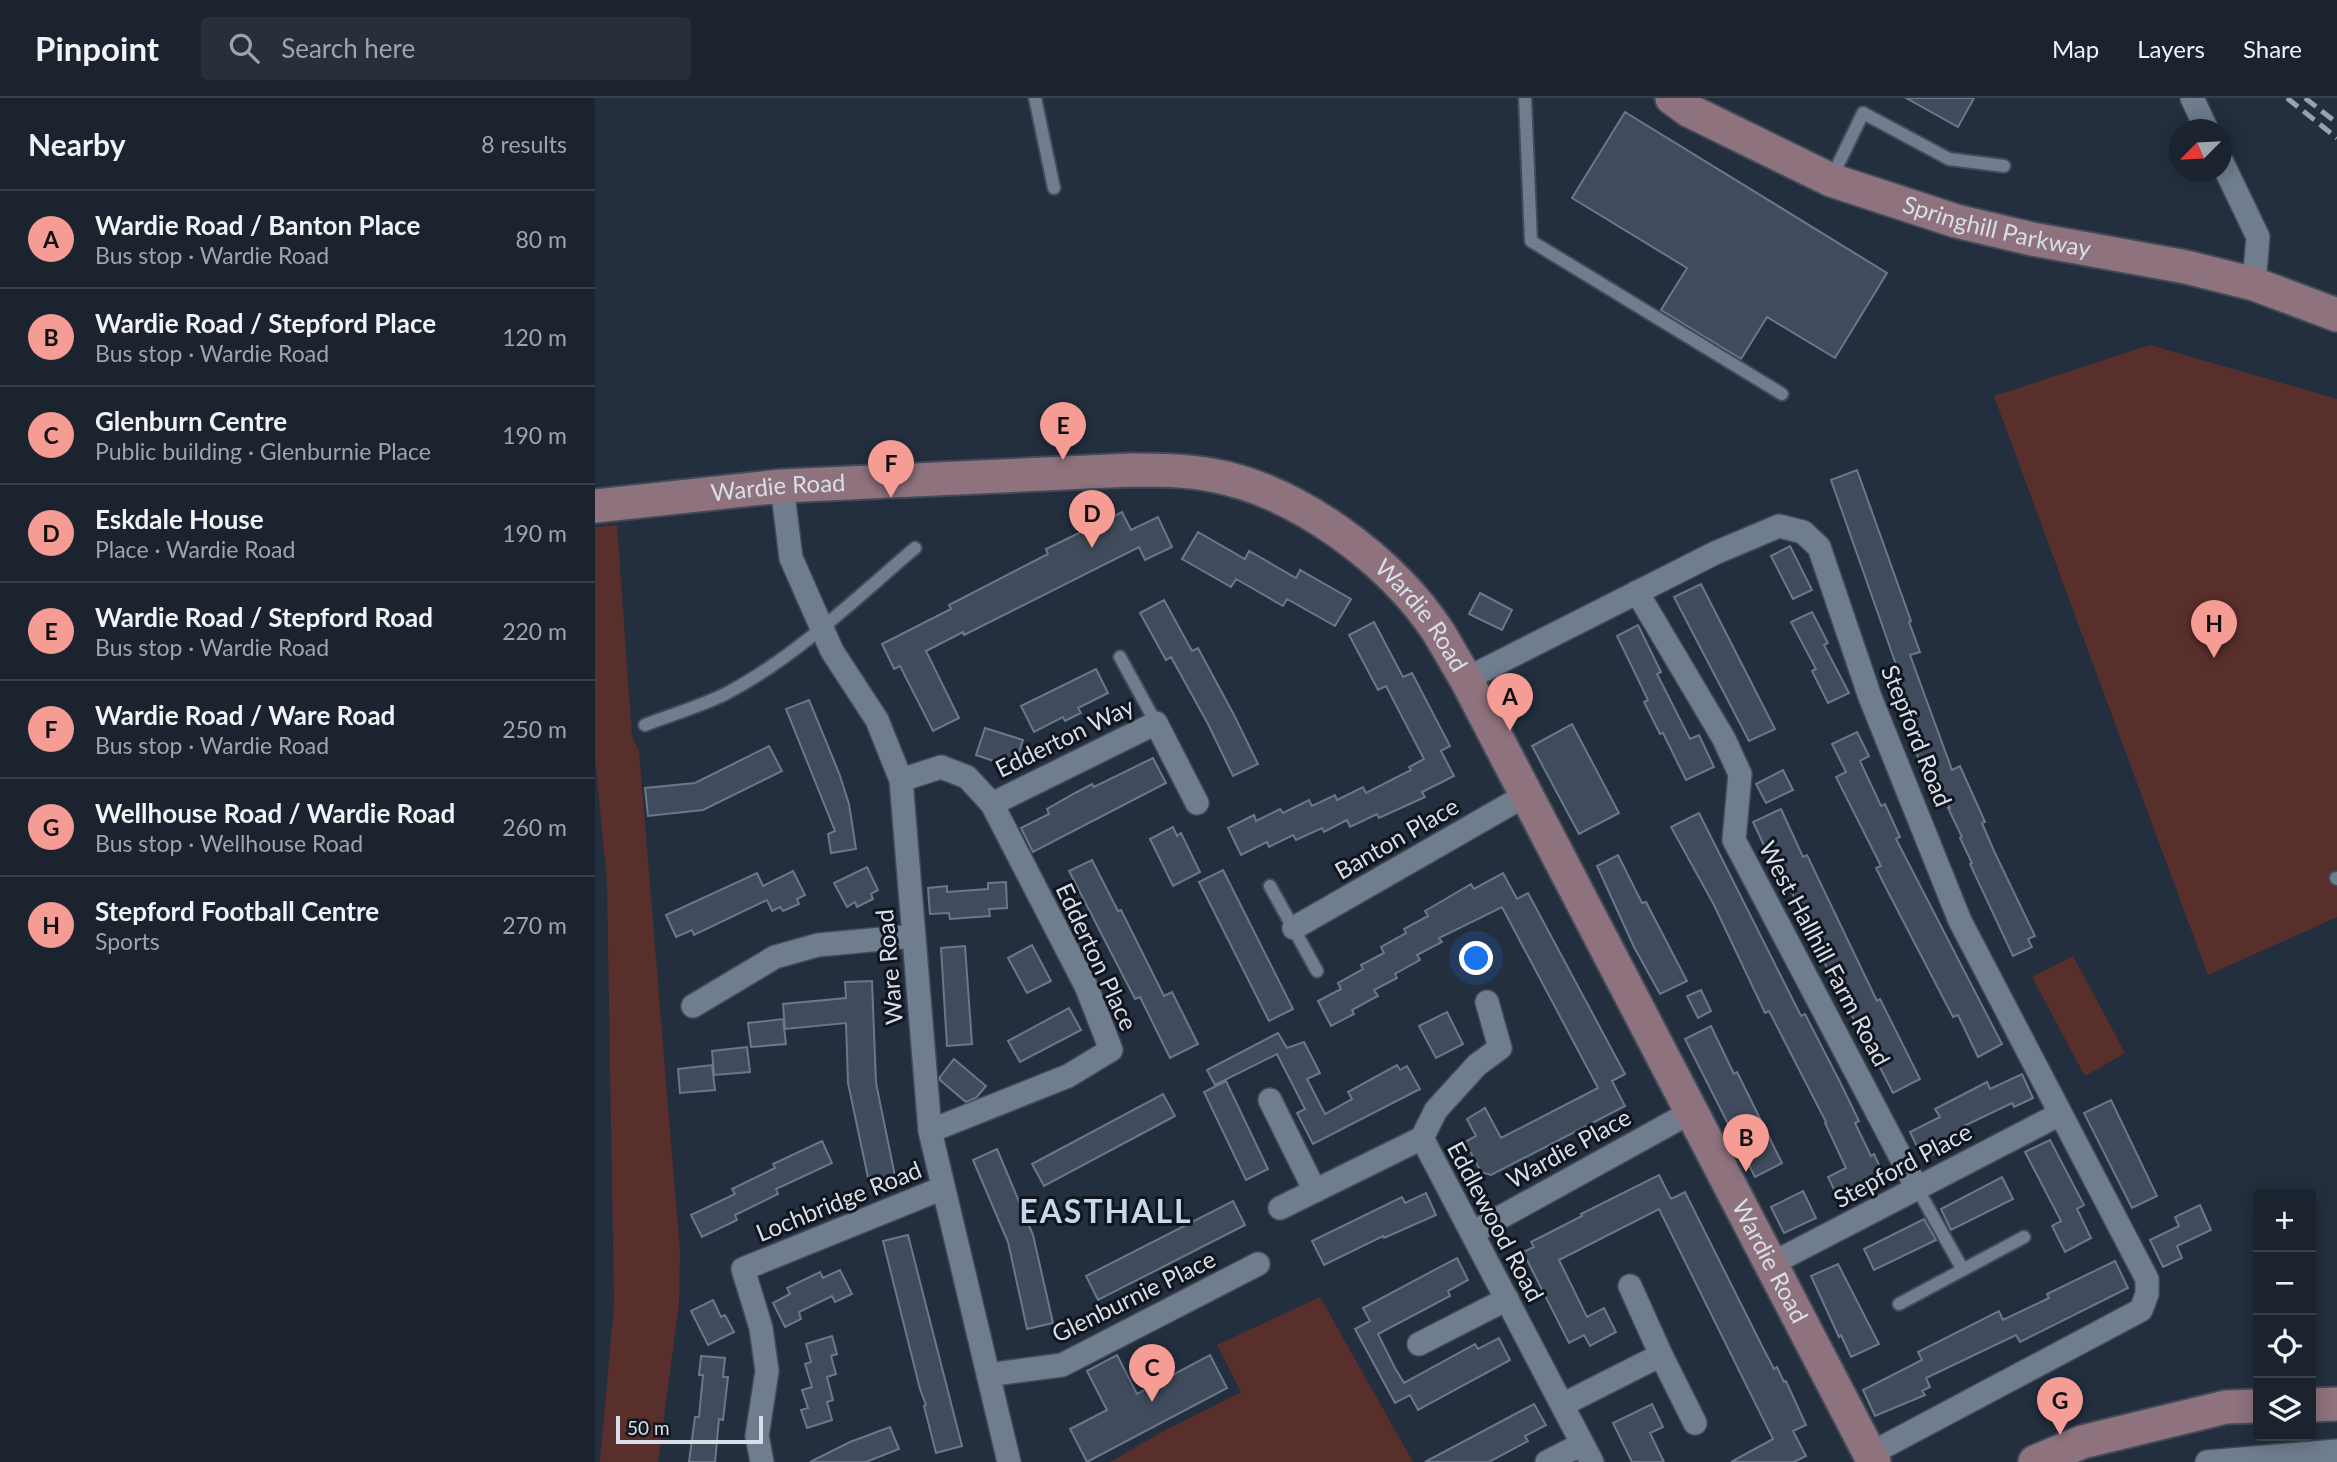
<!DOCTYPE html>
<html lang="en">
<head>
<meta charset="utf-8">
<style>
	:root { --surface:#1a232e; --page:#272f3a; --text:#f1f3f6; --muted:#9fa4aa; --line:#38404a; --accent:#f59c95 }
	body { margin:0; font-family:Lato,sans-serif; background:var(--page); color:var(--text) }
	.controls { position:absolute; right:21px; bottom:21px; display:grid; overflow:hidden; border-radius:7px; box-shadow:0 4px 18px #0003 }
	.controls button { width:63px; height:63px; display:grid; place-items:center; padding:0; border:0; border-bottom:2px solid var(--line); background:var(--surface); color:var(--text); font:35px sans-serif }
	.compass { position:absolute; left:1574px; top:21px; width:63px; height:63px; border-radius:50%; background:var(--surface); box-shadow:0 4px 18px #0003; rotate:246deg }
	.scale { position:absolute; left:21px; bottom:18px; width:147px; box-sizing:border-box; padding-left:7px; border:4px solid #d8dfea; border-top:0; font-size:19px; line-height:24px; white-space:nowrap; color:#d8dfea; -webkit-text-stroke:5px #11161e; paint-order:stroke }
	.you { position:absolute; left:882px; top:861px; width:24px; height:24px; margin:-18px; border:5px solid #fff; border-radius:50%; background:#1a73e8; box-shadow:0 0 0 10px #1a73e833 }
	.badge { display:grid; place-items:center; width:46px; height:46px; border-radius:50%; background:var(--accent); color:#111; font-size:23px; font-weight:700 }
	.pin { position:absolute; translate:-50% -58px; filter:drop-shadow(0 2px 4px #0008) }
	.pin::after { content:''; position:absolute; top:37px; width:24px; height:21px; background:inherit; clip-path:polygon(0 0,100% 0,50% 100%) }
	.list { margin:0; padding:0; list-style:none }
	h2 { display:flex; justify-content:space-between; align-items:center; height:91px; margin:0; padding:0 28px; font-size:30px }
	h2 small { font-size:23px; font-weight:400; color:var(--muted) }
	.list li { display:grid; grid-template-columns:46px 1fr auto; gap:21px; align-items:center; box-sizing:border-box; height:98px; padding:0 28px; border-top:2px solid var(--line) }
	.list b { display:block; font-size:26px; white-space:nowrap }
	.list p { margin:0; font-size:23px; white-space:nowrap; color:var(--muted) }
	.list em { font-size:23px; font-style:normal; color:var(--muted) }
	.icon { flex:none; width:38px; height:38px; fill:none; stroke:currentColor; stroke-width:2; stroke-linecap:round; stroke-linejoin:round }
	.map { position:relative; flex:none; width:1742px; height:1364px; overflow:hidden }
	header { display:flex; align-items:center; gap:42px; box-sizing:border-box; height:98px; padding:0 35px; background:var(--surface); border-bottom:2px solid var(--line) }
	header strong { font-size:33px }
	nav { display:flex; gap:38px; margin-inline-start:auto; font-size:24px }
	.search { width:490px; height:63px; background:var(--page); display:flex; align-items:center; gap:18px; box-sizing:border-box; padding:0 24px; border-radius:7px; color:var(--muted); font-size:26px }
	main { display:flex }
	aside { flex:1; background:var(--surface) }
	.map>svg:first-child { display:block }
	.green { fill:#592f2c }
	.building { fill:#404c5d; stroke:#6a788a; stroke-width:2 }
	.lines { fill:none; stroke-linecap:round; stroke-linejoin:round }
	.lane-casing { stroke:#414a58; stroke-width:16 }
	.street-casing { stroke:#414a58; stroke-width:26 }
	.secondary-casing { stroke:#414a58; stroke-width:37 }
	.lane { stroke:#6f7d8f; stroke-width:12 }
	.street { stroke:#6f7d8f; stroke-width:23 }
	.secondary { stroke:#8e727e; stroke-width:33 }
	.rail { stroke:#99a2ae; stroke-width:5; stroke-dasharray:14 7; stroke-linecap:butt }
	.labels { text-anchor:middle; stroke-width:6; stroke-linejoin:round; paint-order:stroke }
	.street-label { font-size:24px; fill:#d8dfea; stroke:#11161e }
	.district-label { font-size:32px; font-weight:bold; letter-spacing:2px; fill:#c8d7ec; stroke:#11161e }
</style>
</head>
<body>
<header>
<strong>Pinpoint</strong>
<div class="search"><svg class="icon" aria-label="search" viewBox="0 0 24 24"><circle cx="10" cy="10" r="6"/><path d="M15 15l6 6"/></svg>Search here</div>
<nav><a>Map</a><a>Layers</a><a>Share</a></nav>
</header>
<main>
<aside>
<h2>Nearby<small>8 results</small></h2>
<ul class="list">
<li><span class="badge">A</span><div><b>Wardie Road / Banton Place</b><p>Bus stop · Wardie Road</p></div><em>80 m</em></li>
<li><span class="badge">B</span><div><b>Wardie Road / Stepford Place</b><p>Bus stop · Wardie Road</p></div><em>120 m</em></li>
<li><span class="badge">C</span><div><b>Glenburn Centre</b><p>Public building · Glenburnie Place</p></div><em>190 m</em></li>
<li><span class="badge">D</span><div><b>Eskdale House</b><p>Place · Wardie Road</p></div><em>190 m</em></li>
<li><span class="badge">E</span><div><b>Wardie Road / Stepford Road</b><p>Bus stop · Wardie Road</p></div><em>220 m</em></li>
<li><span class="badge">F</span><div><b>Wardie Road / Ware Road</b><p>Bus stop · Wardie Road</p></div><em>250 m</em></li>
<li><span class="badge">G</span><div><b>Wellhouse Road / Wardie Road</b><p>Bus stop · Wellhouse Road</p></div><em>260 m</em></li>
<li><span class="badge">H</span><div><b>Stepford Football Centre</b><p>Sports</p></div><em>270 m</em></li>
</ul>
</aside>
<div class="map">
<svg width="1742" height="1364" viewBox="0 0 1742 1364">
	<rect width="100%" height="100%" fill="#232f3e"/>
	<!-- green -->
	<path class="green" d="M1555,247l187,54v518l-129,58 -214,-579z
		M22,427l15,211 7,15 41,502 -1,50 -21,159h-58l14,-157 -7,-423 -12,-126v-229z
		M1478,858l52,97 -40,23 -53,-99z
		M725,1199l93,165h-303l50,-29 81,-41 -24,-47z"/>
	<!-- building -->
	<path class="building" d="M1311,0h68l-16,29z
		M1030,14l262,161 -52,85 -68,-41 -26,42 -80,-49 26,-42 -115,-70z
		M1262,372l54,151 -2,1 11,30 -10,3 42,115 8,-4 25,56 -3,1 12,28 41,85 -7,3 4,8 -19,9 -43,-92 2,-1 -12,-25 2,-1 -14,-29h2l-19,-39 -8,3 -33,-96 9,-3 -68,-193z
		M527,414l9,18 27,-13 14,30 -27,13 -6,-13 -175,88 -1,-3 -37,19 33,67 -26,13 -33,-65 -6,3 -12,-25 69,-35 -2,-4 99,-51 -2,-5z
		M603,434l47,27 4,-8 47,27 4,-8 51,29 -16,27 -48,-27 -4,7 -47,-27 -5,8 -49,-28z
		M1195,448l22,44 -19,9 -22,-43z
		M1106,486l74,145 -26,12 -75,-144z
		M885,495l32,17 -10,20 -33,-16z
		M569,502l28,51 6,-3 36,67 24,49 -25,12 -25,-52 -37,-67 -5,3 -26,-47z
		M1217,514l16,31 -4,2 25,48 -21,10 -16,-32 4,-2 -25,-47z
		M779,524l29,55 9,-4 38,73 -9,5 13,25 -32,16 3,5 -46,21 -2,-4 -27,13 -3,-7 -23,12 -2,-4 -26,12 -3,-5 -24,12 -2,-5 -26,13 -13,-27 26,-13 2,6 24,-12 3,4 26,-13 3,6 23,-11 2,5 26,-13 3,6 45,-23 -2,-3 15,-8 -38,-73 -8,4 -29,-55z
		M1043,527l23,47 -4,2 33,65 9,-4 15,32 -28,13 -23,-47 -3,1 -16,-32 4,-2 -31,-64z
		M501,571l12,24 -30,15 3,5 -16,8 -2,-4 -29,15 -13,-26z
		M214,602l30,73 10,31 7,45 -25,4 -3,-19 7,-3 -49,-122z
		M977,626l47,89 -40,21 -47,-88z
		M390,630l38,12 -9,28 -38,-13z
		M1262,634l12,24 -9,5 21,45 4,-2 15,33 -4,2 106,205 -24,13 -20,-42 -5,2 -67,-129 -10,-20 5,-2 -45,-89 10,-5 -14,-28z
		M174,648l13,25 -79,39 -55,6 -3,-28 50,-5z
		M558,660l13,25 -133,69 -12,-24 28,-14 -2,-5 30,-17 15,-8 2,3z
		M1188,672l10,20 -27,13 -10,-19z
		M1186,711l22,48 4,-2 70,146 3,-2 40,80 -27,14 -35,-69h-2l-13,-27 -2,1 -55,-118 -1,1 -14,-28 -3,1 -15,-32z
		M1104,715l102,203 4,-2 35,68 19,39 -4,2 16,33 3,-2 11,24 -7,3 2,4 -39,19 -13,-27 18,-9 -21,-45 1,-1 -57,-111 -4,2 -51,-108 -43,-78z
		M578,729l4,9 4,-3 19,39 -27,14 -23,-47z
		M1023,757l24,48 4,-1 41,79 -27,13 -26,-47 -37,-81z
		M497,762l26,51 3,-1 43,86 8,-4 26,52 -28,14 -30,-61 -5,2 -66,-128z
		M272,769l11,23 -7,4 2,5 -16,8 -2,-5 -8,5 -13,-24z
		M628,772l70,139 -24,12 -70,-139z
		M198,773l12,24 -8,4 2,5 -16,7 -3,-4 -8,4 -5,-11 -73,35 -2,-5 -16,7 -10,-22 91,-42 6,13z
		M908,775l14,26 11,-6 97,181 -13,7 13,25 -134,69 -10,-3 -16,-30 11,-6 -9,-17 18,-11 16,30 97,-50 -96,-181 -63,31 3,4 -25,13 3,5 -25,14 2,4 -23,12 4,6 -26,14 2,4 -23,12 -13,-25 23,-12 -3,-6 25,-14 -2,-4 23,-12 -3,-6 25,-14 -2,-4 24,-13 -3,-5 46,-27 3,5z
		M411,784l1,26 -18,1 1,7 -40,3 -1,-6 -19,1 -2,-26 19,-2v6l41,-3v-6z
		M437,847l19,36 -24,12 -19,-35z
		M370,848l7,98 -25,2 -6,-98z
		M277,883l4,102 20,98 -26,6 -22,-104 -2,-60 -61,6 -2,-25 63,-6 -1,-16z
		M1106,892l10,21 -13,7 -11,-22z
		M474,910l12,22 -61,32 -12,-21z
		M852,914l16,32 -27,14 -17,-32z
		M188,921l3,25 -35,3 -3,-24z
		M1116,928l23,48 3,-2 45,91 -27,14 -70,-138z
		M683,935l9,15 17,-6 16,31 -13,6 18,35 27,-15 -4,-7 49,-27 3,5 7,-4 13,23 -107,55 -16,-31 8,-4 -28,-55 -62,31 -8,-15z
		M152,949l3,25 -36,3 -2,-24z
		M359,961l32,27 -10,12 -10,4 -26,-22v-3z
		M117,967l3,25 -35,3 -2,-24z
		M1427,976l11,24 -19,9 -2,-4 -48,23 2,3 -27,13 3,8 -19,9 -13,-27 30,-15 -5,-8 52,-27 3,7z
		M631,983l42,88 -22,11 -42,-88z
		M568,996l12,22 -131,70 -12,-22z
		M1516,1002l46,96 -25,12 -48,-95z
		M1455,1042l34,65 -7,4 14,29 -26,14 -13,-26 9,-5 -36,-69z
		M227,1043l10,22 -56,26 2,5 -43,21 2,5 -35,17 -11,-22 44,-21 -3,-5 43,-21 -2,-4z
		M402,1051l36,86 20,88 -26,6 -19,-87 -35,-82z
		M1064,1077l12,24 14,-7 77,154 12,23 3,-2 7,15 2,-1 20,44 -13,6 13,25 -12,6h-63l42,-23 -114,-230 -100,51 28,57 17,-9 12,24 -26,14 -6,-11 -15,8 -46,-91 11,-5 -3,-5 51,-26 -1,-2z
		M1407,1079l11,22 -62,31 -10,-21z
		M1208,1093l13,27 -32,15 -13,-26z
		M831,1095l10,22 -52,23 -1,-2 -59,29 -12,-24 90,-44 3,6z
		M638,1103l12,24 -147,75 -12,-24z
		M1605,1107l11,25 -34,16 5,12 -19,9 -13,-27 29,-14 -4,-9z
		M1329,1121l12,21 -62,30 -10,-21z
		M313,1137l54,211 -26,7 -12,-47 2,-1 -6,-16 -37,-148z
		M862,1160l11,22 -20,11 2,5 -72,38 17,34 9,15 71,-39 3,5 21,-11 11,22 -92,50 -8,-15 -15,8 -40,-74 15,-8 -7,-13z
		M1520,1163l13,27 -108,54 -4,-7 -90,43 4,9 -8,4 3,4 -50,21 -12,-26 59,-30 -4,-8 81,-41 4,9 46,-22 -2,-4z
		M1243,1166l41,80 -28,13 -10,-22 -2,2 -28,-61z
		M245,1172l12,24 -17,8 -3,-6 -33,16 2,7 -16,8 -12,-24 17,-9 -3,-6 33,-16 3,6z
		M118,1202l8,17 4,-2 9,17 -26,13 -17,-34z
		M237,1238l5,18 -6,2 5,18 -9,3 6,23 -6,2 5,18 -25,8 -6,-18 7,-2 -6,-18 10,-3 -7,-23 6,-2 -5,-18z
		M522,1257l20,39 73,-39 17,33 -140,74 -17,-33 37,-19 -20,-39z
		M106,1258l24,2 -2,19h5l-5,43 -4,-1 -4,43h-26l6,-45h4l4,-42h-4z
		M939,1306l12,21 -21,11 3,5 -39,21h-64z
		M1057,1306l11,23 -13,6 14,29h-32l-19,-39z
		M295,1329l9,22 -33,13h-56l40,-20z"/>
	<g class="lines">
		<!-- lane casing -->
		<g class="lane-casing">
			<path id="lane" d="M440,0l19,90
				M930,0l6,143 251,153
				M1236,81l32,-66 86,46 55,7
				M525,559l36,66
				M50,627c27,-11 58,-19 84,-33 69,-37 127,-94 186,-144
				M1741,780l1,1
				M675,788l47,85
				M1322,1090l46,82
				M1304,1206l125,-67"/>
		</g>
		<!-- street casing -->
		<g class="street-casing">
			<path id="street" d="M1597,0l15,32
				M1626,62l37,77 -4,47
				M187,388l9,72 41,93 45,69 24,60 29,351 79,331
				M1042,494l87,147 16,35 -6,66 183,348
				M871,581l249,-126 64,-27 24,6 16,15 51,150 90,224 187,358v15l-6,16 -271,144
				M306,682l40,-13 26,10 25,27 95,184 24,62 -43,26 -138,55
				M397,706l164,-81 41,80
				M699,830l232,-133
				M892,904l13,46 -23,17 -41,45 -14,28 170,324
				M98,908l82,-49 43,-12 96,-9
				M675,1002l45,91
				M685,1110l142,-70
				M877,1135l219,-121
				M1176,1166l289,-150
				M1035,1188l31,69 34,68
				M824,1246l88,-45
				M393,1277l74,-10 196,-101
				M967,1307l99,-50
				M167,1364l-5,-26 10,-65 -6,-43 -18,-59 200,-81
				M952,1364l35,-18
				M1612,1364l130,-11"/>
		</g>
		<!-- secondary casing -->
		<g class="secondary-casing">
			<g id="secondary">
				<path id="s1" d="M1077,0l18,13 141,69 125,41 76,18 154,28 68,17 83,31"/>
				<path id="s2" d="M0,408l187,-20 349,-16c27,0 54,0 80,5 86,15 181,86 228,158 9,15 18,31 27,46l408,783"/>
				<path d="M1716,1307l26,-1"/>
				<path d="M1440,1364l47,-20 144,-35 32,-1"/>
			</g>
		</g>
		<!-- lane -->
		<use href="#lane" class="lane"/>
		<!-- street -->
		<use href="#street" class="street"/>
		<!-- secondary -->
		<use href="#secondary" class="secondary"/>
		<!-- rail -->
		<path class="rail" d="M1692,0l50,40
			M1710,0l32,25"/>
	</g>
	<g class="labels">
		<!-- street labels -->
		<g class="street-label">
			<text dy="8" stroke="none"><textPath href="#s1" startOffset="352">Springhill Parkway</textPath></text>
			<text dy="8" stroke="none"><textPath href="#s2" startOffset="184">Wardie Road</textPath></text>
			<text dy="8" stroke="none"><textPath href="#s2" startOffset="877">Wardie Road</textPath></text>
			<text transform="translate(1321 638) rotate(68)" y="8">Stepford Road</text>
			<text transform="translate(470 640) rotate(-26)" y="8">Edderton Way</text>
			<text transform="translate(802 741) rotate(-30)" y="8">Banton Place</text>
			<text transform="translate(1229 856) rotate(62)" y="8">West Hallhill Farm Road</text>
			<text transform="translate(501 859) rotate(65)" y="8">Edderton Place</text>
			<text transform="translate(295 869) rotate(-95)" y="8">Ware Road</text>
			<text transform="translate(974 1051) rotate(-29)" y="8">Wardie Place</text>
			<text transform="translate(1308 1068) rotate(-28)" y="8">Stepford Place</text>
			<text transform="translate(244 1104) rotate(-22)" y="8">Lochbridge Road</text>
			<text transform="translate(900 1124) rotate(62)" y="8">Eddlewood Road</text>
			<text dy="8" stroke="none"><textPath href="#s2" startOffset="1612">Wardie Road</textPath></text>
			<text transform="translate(539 1199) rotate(-26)" y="8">Glenburnie Place</text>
		</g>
		<!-- district labels -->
		<g class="district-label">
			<text x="511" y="1125">EASTHALL</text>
		</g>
	</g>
</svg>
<div class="controls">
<button>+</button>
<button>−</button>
<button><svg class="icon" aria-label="locate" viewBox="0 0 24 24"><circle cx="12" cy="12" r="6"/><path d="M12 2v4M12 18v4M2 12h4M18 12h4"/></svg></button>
<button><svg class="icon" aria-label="layers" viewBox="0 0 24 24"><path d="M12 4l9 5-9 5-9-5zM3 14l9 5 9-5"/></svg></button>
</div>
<svg class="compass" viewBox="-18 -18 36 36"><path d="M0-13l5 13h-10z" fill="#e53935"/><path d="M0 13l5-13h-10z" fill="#9fa4aa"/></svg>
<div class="scale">50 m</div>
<div class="you"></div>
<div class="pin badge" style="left:915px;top:633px">A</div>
<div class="pin badge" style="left:1151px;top:1074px">B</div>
<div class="pin badge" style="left:557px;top:1304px">C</div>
<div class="pin badge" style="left:497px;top:450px">D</div>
<div class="pin badge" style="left:468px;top:362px">E</div>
<div class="pin badge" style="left:296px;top:400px">F</div>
<div class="pin badge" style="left:1465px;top:1337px">G</div>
<div class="pin badge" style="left:1619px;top:560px">H</div>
</div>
</main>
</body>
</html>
